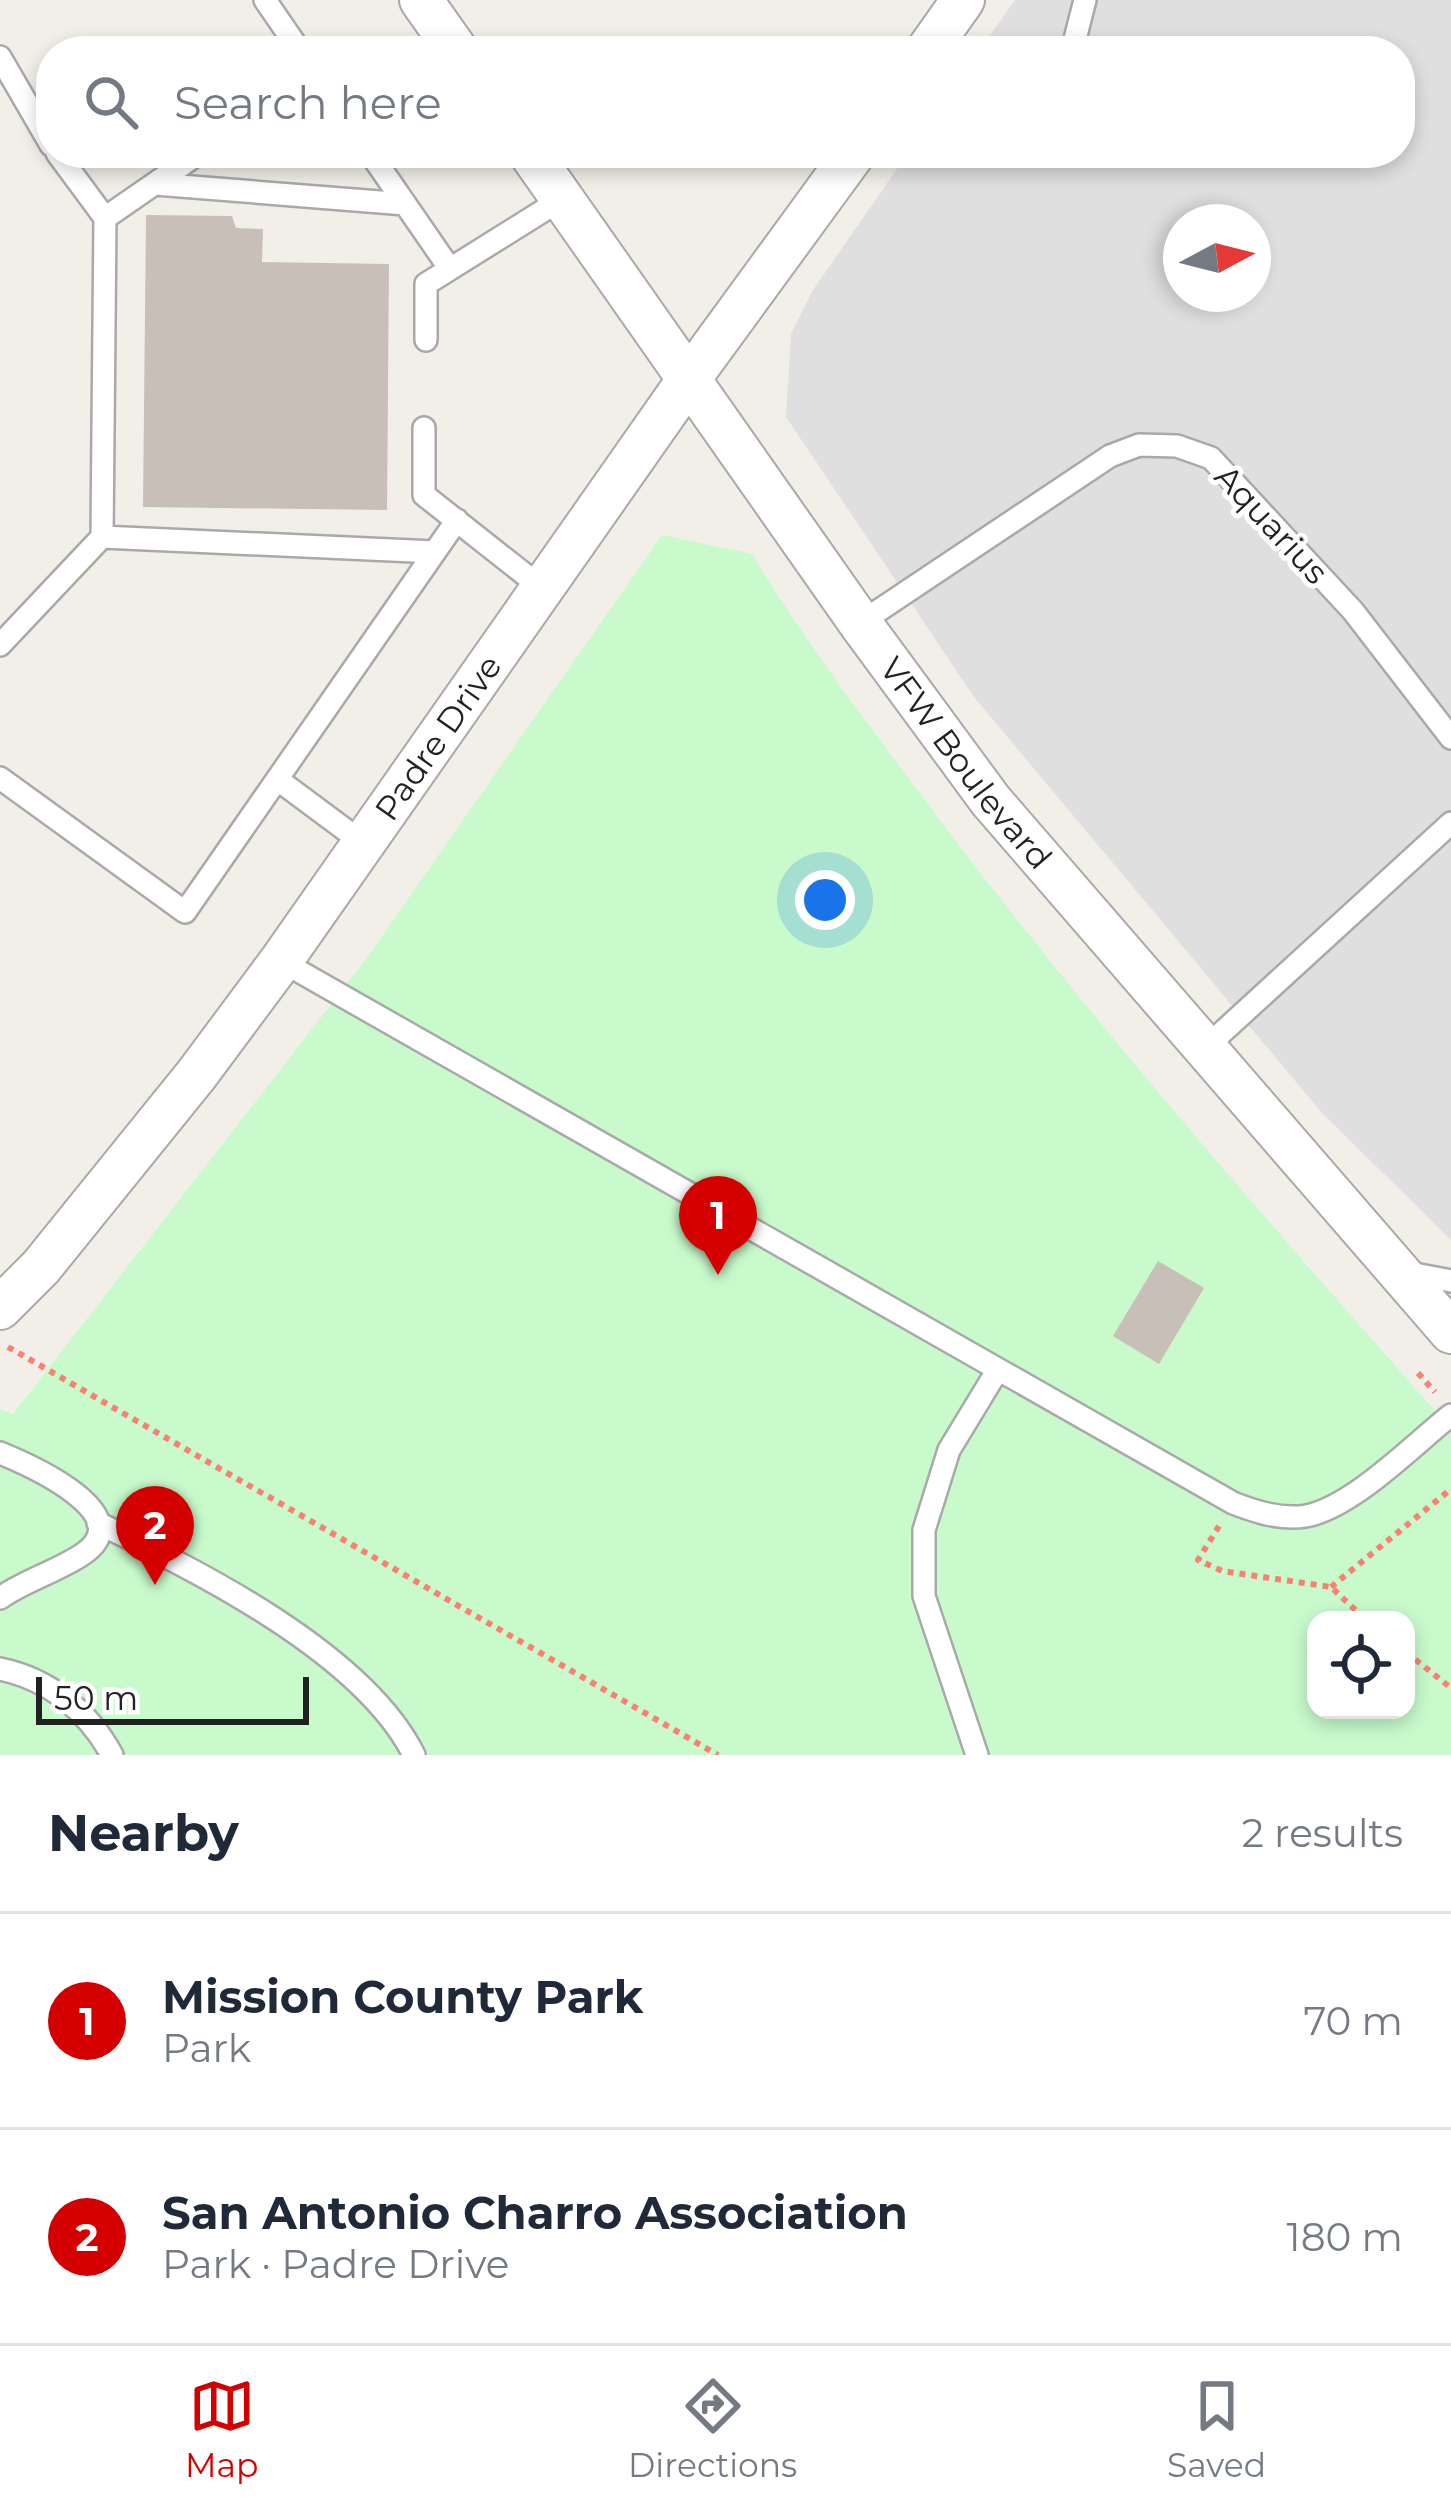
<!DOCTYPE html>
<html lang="en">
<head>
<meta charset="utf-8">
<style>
	:root { --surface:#fff; --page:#f2f2f3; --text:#1f2937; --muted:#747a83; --line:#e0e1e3; --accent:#d40000 }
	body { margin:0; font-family:Montserrat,sans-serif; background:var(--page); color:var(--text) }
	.controls { position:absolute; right:36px; bottom:36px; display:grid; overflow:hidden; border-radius:24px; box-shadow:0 6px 18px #0003 }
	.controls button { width:108px; height:108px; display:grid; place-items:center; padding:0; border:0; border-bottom:3px solid var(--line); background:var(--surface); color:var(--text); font:60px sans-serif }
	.compass { position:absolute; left:1163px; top:204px; width:108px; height:108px; border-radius:50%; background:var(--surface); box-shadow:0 6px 18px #0003; rotate:83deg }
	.scale { position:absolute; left:36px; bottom:30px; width:273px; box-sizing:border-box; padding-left:12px; border:6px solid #222; border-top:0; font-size:33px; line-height:42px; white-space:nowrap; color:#222; -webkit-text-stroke:9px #fff; paint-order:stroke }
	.you { position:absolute; left:825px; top:900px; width:42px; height:42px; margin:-30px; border:9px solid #fff; border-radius:50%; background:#1a73e8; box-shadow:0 0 0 18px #1a73e833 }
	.badge { display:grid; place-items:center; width:78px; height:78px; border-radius:50%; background:var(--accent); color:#fff; font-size:39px; font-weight:700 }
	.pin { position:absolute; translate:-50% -99px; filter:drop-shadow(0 3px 6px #0008) }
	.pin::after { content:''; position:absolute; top:63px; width:42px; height:36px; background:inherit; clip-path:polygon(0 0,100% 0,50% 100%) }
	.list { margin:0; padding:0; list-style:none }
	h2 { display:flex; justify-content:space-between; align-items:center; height:156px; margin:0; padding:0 48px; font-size:51px }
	h2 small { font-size:39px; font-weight:400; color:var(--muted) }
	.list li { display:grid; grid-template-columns:78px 1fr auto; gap:36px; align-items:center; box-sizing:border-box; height:216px; padding:0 48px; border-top:3px solid var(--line) }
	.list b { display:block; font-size:45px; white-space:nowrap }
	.list p { margin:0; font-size:39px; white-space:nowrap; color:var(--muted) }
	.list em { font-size:39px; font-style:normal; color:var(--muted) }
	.icon { flex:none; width:66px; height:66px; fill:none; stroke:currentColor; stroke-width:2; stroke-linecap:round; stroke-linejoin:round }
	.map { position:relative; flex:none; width:1451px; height:1755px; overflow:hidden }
	.search { position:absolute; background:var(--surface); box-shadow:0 6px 18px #0003; left:36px; right:36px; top:36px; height:132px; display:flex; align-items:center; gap:30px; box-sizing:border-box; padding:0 42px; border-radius:48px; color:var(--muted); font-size:45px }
	.sheet { height:588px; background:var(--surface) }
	nav { display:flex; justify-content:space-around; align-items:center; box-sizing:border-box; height:168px; border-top:3px solid var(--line); background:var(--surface); font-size:33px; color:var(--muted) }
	nav a { display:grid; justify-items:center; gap:6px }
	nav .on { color:var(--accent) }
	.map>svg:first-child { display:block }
	.residential { fill:#e0dfdf; fill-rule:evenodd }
	.park { fill:#c8facc; fill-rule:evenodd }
	.building { fill:#c7bfb8 }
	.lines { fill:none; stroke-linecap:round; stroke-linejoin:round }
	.lane-casing { stroke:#a9a9a9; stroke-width:26 }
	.street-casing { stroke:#a9a9a9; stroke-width:46 }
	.path { stroke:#fa8072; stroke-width:6; stroke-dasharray:6 6; stroke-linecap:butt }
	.lane { stroke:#fff; stroke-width:21 }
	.street { stroke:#fff; stroke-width:42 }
	.labels { text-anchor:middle; stroke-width:10; stroke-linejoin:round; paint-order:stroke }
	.street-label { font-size:33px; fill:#222; stroke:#fff }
</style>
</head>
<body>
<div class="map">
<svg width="1451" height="1755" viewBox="0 0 1451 1755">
	<rect width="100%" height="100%" fill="#f2efe9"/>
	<!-- residential -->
	<path class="residential" d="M1015,0h436v1240l-129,-127 -348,-416 -188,-280 5,-83 22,-44 95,-137h492v-102h-421zM1181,222h72v72h-72z"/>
	<!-- park -->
	<path class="park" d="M662,535l90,19c54,89 116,170 178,253 163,217 342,419 521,622v326h-1451v-346l13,5 351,-452zM1316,1620h90v90h-90z"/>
	<!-- building -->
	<path class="building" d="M146,215l86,1 4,12 27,1 -1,33 127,2 -2,246 -244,-3z
		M1158,1261l46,27 -45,76 -46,-28z"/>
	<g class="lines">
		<!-- lane casing -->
		<g class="lane-casing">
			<path id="lane" d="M265,0l35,51
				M1072,51l13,-51
				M0,57l51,88
				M57,153l48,65
				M370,153l80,116
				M155,184l250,20
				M426,340v-56l136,-85
				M424,428v67l118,93
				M102,537l3,-319 94,-65
				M860,623l250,-167 29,-11 38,1 34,12 142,153 98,127
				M0,645l102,-108 333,15
				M0,778l185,134 272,-392
				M277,779l86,64
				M281,961l952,542c23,9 48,17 73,13 47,-9 107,-71 145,-101
				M1205,1048l246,-225
				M1404,1272l47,9
				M0,1453c27,11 142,61 83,101 -25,17 -57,26 -83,44
				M98,1523c100,48 265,130 316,232
				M0,1669c49,10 88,42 112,86
				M977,1755l-53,-159v-66l25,-80 48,-79"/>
		</g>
		<!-- street casing -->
		<g class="street-casing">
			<g id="street">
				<path d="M421,0l36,51"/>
				<path d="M927,51l36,-51"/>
				<path id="s1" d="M530,153l330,470 131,178 460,531"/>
				<path id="s2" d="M0,1308l41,-41 156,-193 84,-113 408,-582 165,-226"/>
			</g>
		</g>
		<!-- path -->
		<path class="path" d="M8,1347l710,408
			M1418,1373l17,19
			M1219,1526l-21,34 24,11 109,16 35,33
			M1331,1587l120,-98
			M1406,1652l45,36"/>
		<!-- lane -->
		<use href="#lane" class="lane"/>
		<!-- street -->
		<use href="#street" class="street"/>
	</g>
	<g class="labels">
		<!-- street labels -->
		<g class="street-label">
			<text transform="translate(1272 524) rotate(47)" y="12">Aquarius</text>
			<text dy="12" stroke="none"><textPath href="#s2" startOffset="720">Padre Drive</textPath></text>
			<text dy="12" stroke="none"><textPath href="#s1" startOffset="750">VFW Boulevard</textPath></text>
		</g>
	</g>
</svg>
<div class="controls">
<button><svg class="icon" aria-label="locate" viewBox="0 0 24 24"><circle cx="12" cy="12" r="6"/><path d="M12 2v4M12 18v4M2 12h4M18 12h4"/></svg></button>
</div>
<svg class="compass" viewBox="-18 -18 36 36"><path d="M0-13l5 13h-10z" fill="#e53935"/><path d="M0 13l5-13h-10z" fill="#747a83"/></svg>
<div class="scale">50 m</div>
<div class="you"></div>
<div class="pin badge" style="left:718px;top:1275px">1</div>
<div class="pin badge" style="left:155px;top:1585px">2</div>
<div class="search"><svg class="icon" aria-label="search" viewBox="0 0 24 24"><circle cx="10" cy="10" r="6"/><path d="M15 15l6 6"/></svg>Search here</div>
</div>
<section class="sheet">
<h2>Nearby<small>2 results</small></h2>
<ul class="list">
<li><span class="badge">1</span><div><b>Mission County Park</b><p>Park</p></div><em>70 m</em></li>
<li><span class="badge">2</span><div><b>San Antonio Charro Association</b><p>Park · Padre Drive</p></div><em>180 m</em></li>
</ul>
</section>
<nav>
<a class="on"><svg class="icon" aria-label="map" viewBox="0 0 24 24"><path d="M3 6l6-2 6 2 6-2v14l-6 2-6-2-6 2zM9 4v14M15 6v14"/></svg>Map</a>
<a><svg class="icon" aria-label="directions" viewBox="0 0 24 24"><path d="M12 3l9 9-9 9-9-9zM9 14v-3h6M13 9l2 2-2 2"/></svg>Directions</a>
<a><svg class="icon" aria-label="saved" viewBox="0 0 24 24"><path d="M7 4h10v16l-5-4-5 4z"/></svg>Saved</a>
</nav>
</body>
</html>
